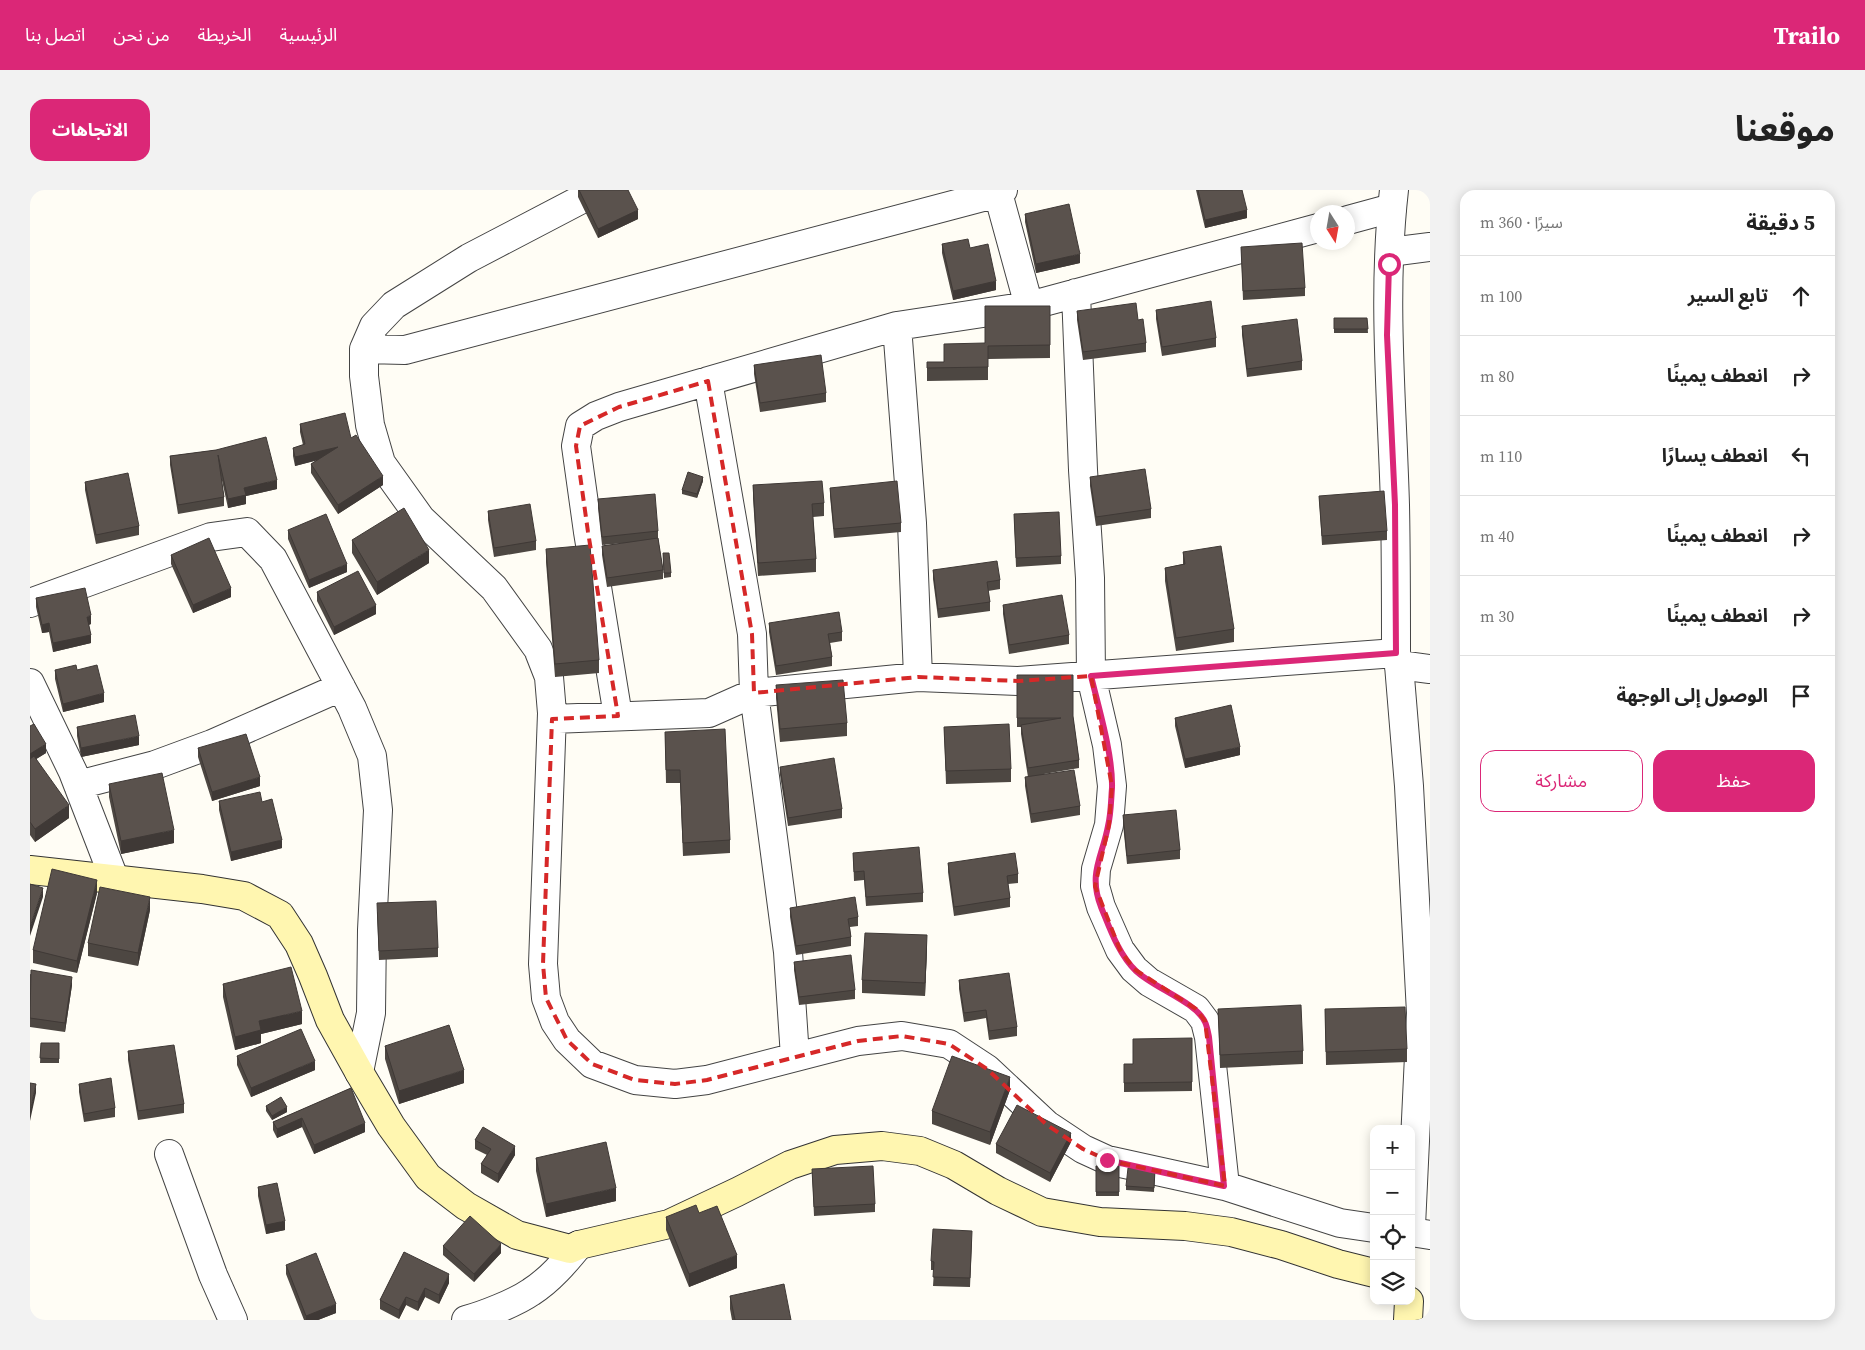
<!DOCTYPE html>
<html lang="ar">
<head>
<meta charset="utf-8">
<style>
	:root { --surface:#fff; --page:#f2f2f2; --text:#222; --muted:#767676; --line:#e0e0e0; --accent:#db2777 }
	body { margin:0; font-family:"Source Serif 4","Noto Sans Arabic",serif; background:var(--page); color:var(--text); direction:rtl }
	.controls { position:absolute; right:15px; bottom:15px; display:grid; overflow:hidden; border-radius:10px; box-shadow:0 2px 12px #0003 }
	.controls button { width:45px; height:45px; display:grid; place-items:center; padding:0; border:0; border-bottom:1px solid var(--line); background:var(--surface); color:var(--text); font:25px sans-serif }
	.compass { position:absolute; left:1280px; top:15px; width:45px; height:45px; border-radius:50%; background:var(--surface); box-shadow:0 2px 12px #0003; rotate:169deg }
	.stop { position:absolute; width:15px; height:15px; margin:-11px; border:4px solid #db2777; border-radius:50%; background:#fff }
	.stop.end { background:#db2777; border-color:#fff; box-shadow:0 1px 5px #0008 }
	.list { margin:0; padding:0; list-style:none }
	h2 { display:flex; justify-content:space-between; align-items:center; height:65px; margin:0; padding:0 20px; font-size:21px }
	h2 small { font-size:16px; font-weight:400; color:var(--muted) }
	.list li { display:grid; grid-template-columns:32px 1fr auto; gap:15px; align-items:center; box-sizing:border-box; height:80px; padding:0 20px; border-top:1px solid var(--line) }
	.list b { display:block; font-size:19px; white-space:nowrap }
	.list em { font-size:16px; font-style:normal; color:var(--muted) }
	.actions { display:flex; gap:10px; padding:15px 20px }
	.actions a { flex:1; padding:11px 0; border:1px solid var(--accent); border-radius:15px; text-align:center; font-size:18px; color:var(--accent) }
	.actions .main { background:var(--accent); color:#fff }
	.icon { flex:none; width:28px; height:28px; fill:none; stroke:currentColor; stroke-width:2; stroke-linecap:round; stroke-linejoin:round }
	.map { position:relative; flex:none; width:1400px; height:1130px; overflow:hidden; direction:ltr; border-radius:15px }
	header { display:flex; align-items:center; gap:30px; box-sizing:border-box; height:70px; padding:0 25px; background:var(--accent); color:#fff }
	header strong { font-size:24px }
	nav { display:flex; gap:28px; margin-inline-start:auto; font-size:18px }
	.intro { display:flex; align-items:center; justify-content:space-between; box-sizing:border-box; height:120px; padding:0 30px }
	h1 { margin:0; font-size:35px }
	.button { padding:12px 22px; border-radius:15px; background:var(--accent); color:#fff; font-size:18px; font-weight:700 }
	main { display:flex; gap:30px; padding:0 30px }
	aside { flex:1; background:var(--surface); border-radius:15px; box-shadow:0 2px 12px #0003 }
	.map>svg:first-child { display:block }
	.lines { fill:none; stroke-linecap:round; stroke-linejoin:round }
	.minor-casing { stroke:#444; stroke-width:30 }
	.tertiary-casing { stroke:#444; stroke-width:30 }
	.secondary-casing { stroke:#333; stroke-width:30 }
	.minor { stroke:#fff; stroke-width:28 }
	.tertiary { stroke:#fff; stroke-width:28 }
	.secondary { stroke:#fff6b0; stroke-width:28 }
	.wall { fill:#4d4742 }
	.shaded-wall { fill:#3f3936 }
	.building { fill:#5a524d; stroke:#3f3936 }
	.route { stroke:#db2777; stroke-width:6 }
	.marked { fill:none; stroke:#d62828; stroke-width:4; stroke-dasharray:10 6; stroke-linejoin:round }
</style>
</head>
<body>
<header>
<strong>Trailo</strong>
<nav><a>الرئيسية</a><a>الخريطة</a><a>من نحن</a><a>اتصل بنا</a></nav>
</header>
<div class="intro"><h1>موقعنا</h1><a class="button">الاتجاهات</a></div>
<main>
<aside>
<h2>5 دقيقة<small>سيرًا · 360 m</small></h2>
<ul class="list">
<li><svg class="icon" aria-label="ahead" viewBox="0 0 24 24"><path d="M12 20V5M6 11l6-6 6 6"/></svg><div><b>تابع السير</b></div><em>100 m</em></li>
<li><svg class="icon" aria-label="right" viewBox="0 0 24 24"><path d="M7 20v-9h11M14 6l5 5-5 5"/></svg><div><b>انعطف يمينًا</b></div><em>80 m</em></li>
<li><svg class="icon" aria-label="left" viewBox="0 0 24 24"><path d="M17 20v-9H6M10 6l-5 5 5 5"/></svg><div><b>انعطف يسارًا</b></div><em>110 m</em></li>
<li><svg class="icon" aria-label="right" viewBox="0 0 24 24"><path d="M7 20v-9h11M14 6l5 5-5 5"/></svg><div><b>انعطف يمينًا</b></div><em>40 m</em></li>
<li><svg class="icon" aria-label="right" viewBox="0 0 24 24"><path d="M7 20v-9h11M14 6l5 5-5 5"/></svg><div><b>انعطف يمينًا</b></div><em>30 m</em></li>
<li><svg class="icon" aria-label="arrive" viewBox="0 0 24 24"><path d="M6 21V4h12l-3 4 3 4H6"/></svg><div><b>الوصول إلى الوجهة</b></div></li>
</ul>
<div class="actions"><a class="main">حفظ</a><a>مشاركة</a></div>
</aside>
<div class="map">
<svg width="1400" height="1130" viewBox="0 0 1400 1130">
	<rect width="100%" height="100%" fill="#fffdf5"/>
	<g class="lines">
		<!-- minor casing -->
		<g class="minor-casing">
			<path id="minor" d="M569,0l-130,68 -75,47 -20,21 -10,23v27l6,49 11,38 40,56 73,69 44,61 11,28 3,36 -9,251 3,34 9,24 12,18 25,24 43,16 40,4 32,-4 151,-39 44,-5 47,8 38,25 60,56 36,24 24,11 118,26 115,37 34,5
				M973,0l-5,3 31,113
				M1318,30l44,-12
				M1360,62l40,-5
				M1046,103l7,177 7,108 1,98 16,69 5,41 -3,39 -13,44 -1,17 6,21 19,43 14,19 15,13 47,27 9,12 4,16 16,149
				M867,136l15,197 6,154
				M334,159l41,1 593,-157
				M678,191l44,253 2,59 34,259 7,105
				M0,413l181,-66 36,-5 26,27 79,149 20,48 6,54 -6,120 -1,83 -12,59
				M1369,475l31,4
				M0,493l43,89 41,106
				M588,526l-30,-184 -12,-86 4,-20 16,-10 23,-9 278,-81 132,-20 289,-78
				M522,529l157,-6 45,-20 164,-16 100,4 378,-28
				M48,595l77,-20 57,-21 129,-57
				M139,964l44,121 20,45
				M1381,1042l19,3
				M436,1130c18,-5 49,-17 65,-28 19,-12 34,-30 48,-47"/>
		</g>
		<!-- tertiary casing -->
		<g class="tertiary-casing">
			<path id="tertiary" d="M1364,0c-12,105 -2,210 1,315 1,49 1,99 1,148l3,12 10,121 12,227 -10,213"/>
		</g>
		<!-- secondary casing -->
		<g class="secondary-casing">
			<path id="secondary" d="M0,680l172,19 42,7 36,19 19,29 14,32 17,44 29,52 32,54 37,51 38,29 51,29 53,14 9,-4 90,-21 68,-32 53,-27 45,-15 47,-4 38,5 34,14 44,26 44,21 58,10 85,4 46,6 50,13 57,19 36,9
				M1378,1130l1,-19"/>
		</g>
		<!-- minor -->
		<use href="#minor" class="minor"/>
		<!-- tertiary -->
		<use href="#tertiary" class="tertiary"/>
		<!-- secondary -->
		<use href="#secondary" class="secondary"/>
	</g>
	<!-- wall -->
	<path class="wall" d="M548,0h50l10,29 -40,19 -20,-41z
		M1166,0h46l5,28 -42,10z
		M995,24l55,49 -44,10 -11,-51z
		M912,54l28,4 26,42 -43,10 -11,-47z
		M1211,57l64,41v8l-62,4z
		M1020,116v52l-62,1v21l-61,1v-19h17l41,-19z
		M1126,120l60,28v9l-54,9 -6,-37z
		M1047,121l61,9 8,23v9l-63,8 -6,-40z
		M1304,128h33l1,15h-34z
		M1212,136l60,35v9l-55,7 -5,-42z
		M724,175l72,28v9l-66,10 -6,-38z
		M270,234l51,14 32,47 -45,29 -27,-41v-9l6,-4 -22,6 -2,-10v-8l10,-3 -3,-13z
		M186,260l61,39 -31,7v8l-18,4 -7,-32 3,21v9l-46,8 -8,-49v-9z
		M1060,287l61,32v9l-55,8 -6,-40z
		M673,291l-6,17 -15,-4v-4z
		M55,292l54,44v9l-43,9 -11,-54z
		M723,295l71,18v13l-11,1 3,42v13l-58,4 -5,-78z
		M800,298l71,35v9l-67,6 -4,-42z
		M1289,306l68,35v9l-65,5z
		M568,309l60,32v7l5,32v9l-56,8 -5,-32v-9l22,-3 -22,2 -4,-37z
		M458,321l48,30v9l-42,7 -6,-37z
		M984,324l47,42v8l-45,3z
		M258,340l59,42 -38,16 -21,-49z
		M322,350l77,23 -52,32 -25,-42z
		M516,359l53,111v13l-44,4 -9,-115z
		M1153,362l51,77v13l-58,9 -11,-70v-13l18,-4z
		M633,363l8,20v4l-7,1z
		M141,365l60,42 -38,16 -22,-49z
		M903,380l67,10v9l-12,2 2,11v9l-52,7 -5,-39z
		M287,402l59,22 -42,21 -17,-34z
		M6,408l55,26 -2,1 2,18 -38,9 -4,-20 -7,1 -6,-26z
		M973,415l66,30v9l-60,10 -6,-40z
		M739,433l73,9v9l-12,2 2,14v9l-56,9 -7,-43z
		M25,480h22l27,32 -41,10 -8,-33z
		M987,485l56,42 6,43v8l-35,6 36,32v9l-49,8 -6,-37v-9h3l-7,-43v-7h-4z
		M746,495l71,38v13l-67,6 -4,-44z
		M1145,528l65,37 -55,13 -10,-42z
		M0,536l16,27 -10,6 33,59 -34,24 -5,-7z
		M47,537l62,18 -58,12 -4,-21z
		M914,537l67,42v13l-65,2z
		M635,542l65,108v13l-47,3 -3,-73h-14z
		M168,558l62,38 -48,15 -14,-44z
		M750,577l62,42v9l-54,8 -8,-51z
		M79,594l65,59 -53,11 -12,-57z
		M189,611l43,1 20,46 -51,13 -12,-51z
		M1093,625l57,35v9l-53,5 -4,-40z
		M823,663l70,40v9l-57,4 -2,-26 -10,1z
		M918,673l70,11v9l-10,1 2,14v9l-56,9 -6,-44z
		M67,703l-20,80 -44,-10v-13z
		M760,718l68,9v9l-8,1 1,10v9l-55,9 -6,-38z
		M120,720l-12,56 -50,-10v-13z
		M347,722l61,36v9l-59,3z
		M897,758l-2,48 -63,-3v-13z
		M764,772l61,28v9l-56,6 -5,-35z
		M0,784l42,11 -7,47 -35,-5z
		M929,790l58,47v9l-28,4 -3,-22 -22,4 -5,-33z
		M193,794l79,40 -41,10v9l-26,7 -12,-53z
		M1188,819l85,42v13l-83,4z
		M1295,819l82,40v13l-81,3z
		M1162,848v53l-68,1v-28h9z
		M11,853h18v20h-19z
		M355,856l79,37 -65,21 -14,-45z
		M98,861l56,53v9l-46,7 -10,-60z
		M207,866l78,14 -64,27 -14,-32z
		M49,894l36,24v9l-31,5 -5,-30z
		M321,898l14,44 -51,22 -12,-27 -25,11 -4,-8v-8z
		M980,900l-20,55 -58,-21v-13z
		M236,916l21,6 -15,8 -6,-9z
		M445,950l40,15 -17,28 -17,-10v-9l6,-9 -12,-6z
		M1041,952l-21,40 -54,-29v-9z
		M506,968l80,43 -70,16 -10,-46z
		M1066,976h23v30h-23z
		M782,979l63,35v8l-61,4z
		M1125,980l-1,22 -28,-2v-4z
		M228,997l27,43 -19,4 -8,-38z
		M636,1027l71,51 -48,19 -23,-57z
		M942,1050l-2,47 -37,-1 1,-16h-3v-9z
		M413,1056l58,7 -27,29 -31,-27z
		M374,1062l45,31 -10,21 -14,-7 -7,14 -12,-6 -7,14 -19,-10v-9z
		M256,1075l50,48 -18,7h-14l-18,-46z
		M700,1106l61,24h-59l-2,-11z"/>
	<!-- shaded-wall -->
	<path class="shaded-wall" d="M608,20v9l-40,19v-9z
		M1217,20v8l-42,10v-8z
		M1050,64v9l-44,10v-9z
		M966,91v9l-43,10v-9z
		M308,257v8l-43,11v-9z
		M353,286v9l-45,29v-9z
		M673,287v4l-6,17v-4z
		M247,290v9l-31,7v8l-18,4v-9l16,-11z
		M399,360v13l-52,32v-13z
		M317,374v8l-38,16v-8z
		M201,398v9l-38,16v-8z
		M346,415v9l-42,21v-8z
		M61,425v9l-4,1v-8z
		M19,433v9l-7,1v-8z
		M61,445v8l-38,9v-9z
		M74,503v9l-41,10v-8z
		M109,546v9l-58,12v-9z
		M16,554v9l-16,10v-9z
		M1210,557v8l-55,13v-9z
		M230,587v9l-48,15v-9z
		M39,615v13l-34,24v-13z
		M144,640v13l-53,11v-13z
		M252,650v8l-51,13v-9z
		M67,690v13l-20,80v-12z
		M13,698v9l-13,39v-9z
		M120,707v13l-12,56v-13z
		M897,745v13l-2,48v-13z
		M42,787v8l-7,47v-9z
		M272,821v13l-41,10v9l-26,7v-13l24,-16z
		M285,871v9l-64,27v-9z
		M434,880v13l-65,21v-13z
		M980,887v13l-20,55v-13z
		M6,894v9l-6,28v-9z
		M257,917v5l-15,8v-4z
		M272,928v9l-25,11v-9z
		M335,933v9l-51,22v-9z
		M1041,943v9l-21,40v-9z
		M485,956v9l-17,28v-9z
		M586,998v13l-70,16v-13z
		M255,1031v9l-19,4v-9z
		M471,1054v9l-27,29v-8z
		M707,1065v13l-48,19v-13z
		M419,1084v9l-10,21v-9z
		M395,1098v9l-7,14v-9z
		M376,1107v8l-7,14v-9z
		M306,1114v9l-18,7h-12v-4z"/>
	<!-- building -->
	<path class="building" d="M549,0h49l10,20 -40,19z
		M1168,0h44l5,20 -42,10z
		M1039,14l11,50 -44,10 -11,-50z
		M938,49l2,9 18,-4 8,37 -43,10 -11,-47z
		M1272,53l3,45 -62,3 -2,-44z
		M1181,111l5,37 -54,9 -6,-37z
		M1106,113l2,17 5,-1 3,24 -63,9 -6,-41z
		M955,116h65v39l-62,1v21l-61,1v-6h17v-18l41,-1z
		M1304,128h33l1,11h-34z
		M1267,129l5,42 -55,8 -5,-43z
		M791,165l5,38 -66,10 -6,-38z
		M315,223l6,25 5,-3 27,41 -45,29 -27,-41 27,-17 -43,10 -2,-9 12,-4 -5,-20z
		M236,247l11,43 -33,8 2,7 -18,4 -10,-44 6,42 -46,8 -8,-49 46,-6z
		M1115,279l6,40 -55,8 -6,-40z
		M658,282l15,5 -6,17 -15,-4z
		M98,283l11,53 -43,9 -11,-53z
		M792,291l2,22 -12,1 4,55 -58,4 -5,-78z
		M867,291l4,42 -67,6 -4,-41z
		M1354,301l3,40 -65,5 -3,-40z
		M625,304l3,37 -56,6 -4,-38z
		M500,314l6,37 -42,7 -6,-37z
		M374,318l25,42 -52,32 -25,-42z
		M1029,322l2,44 -45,2 -2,-44z
		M296,324l21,50 -38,16 -21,-50z
		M179,348l22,50 -38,17 -22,-50z
		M628,348l5,32 -56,8 -5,-32z
		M560,355l9,115 -44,4 -9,-115z
		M1191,356l13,83 -58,9 -11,-70 20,-4 -2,-12z
		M633,363h6l2,20h-7z
		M967,371l3,19 -13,2 3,20 -52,7 -5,-39z
		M328,381l18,34 -42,22 -17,-35z
		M55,398l6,27 -4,2 4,18 -38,8 -4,-20 -7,2 -6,-27z
		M1032,405l7,40 -60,10 -6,-40z
		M809,422l3,20 -14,2 4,23 -56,9 -7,-43z
		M46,475l1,5 20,-5 7,28 -41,11 -8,-34z
		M987,485h56v41l6,44 -51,8 -7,-43 40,-7h-44z
		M813,490l4,43 -67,6 -4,-44z
		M1201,515l9,42 -55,12 -10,-41z
		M105,525l4,21 -58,12 -4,-21z
		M4,534l12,20 -16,10v-28z
		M979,534l2,45 -65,2 -2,-44z
		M695,539l5,111 -47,3 -3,-73h-14l-1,-38z
		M216,544l14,43 -48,15 -14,-44z
		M4,566l35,49 -34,24 -5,-7v-63z
		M804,568l8,51 -54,9 -8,-51z
		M1044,580l6,36 -49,8 -6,-37z
		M132,583l12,57 -53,11 -12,-57z
		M230,602l2,10 10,-3 10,41 -51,12 -12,-51z
		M1146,620l4,40 -53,6 -4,-41z
		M889,657l4,46 -57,4 -2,-26 -10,1 -1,-19z
		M985,663l3,21 -11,2 3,22 -56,9 -6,-44z
		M22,679l45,11 -20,81 -44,-11z
		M0,694l13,4 -13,39z
		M70,697l50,10 -12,56 -50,-10z
		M825,707l3,20 -10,2 3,18 -55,9 -6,-38z
		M406,711l2,47 -59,3 -2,-48z
		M835,743l62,2 -2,48 -63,-3z
		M821,765l4,35 -56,7 -5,-35z
		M261,777l11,44 -43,10 2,9 -26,7 -12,-53z
		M1,780l41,7 -7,46 -35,-5z
		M979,783l8,54 -28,4 -3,-21 -22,3 -5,-33z
		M1271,815l2,46 -83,4 -2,-46z
		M1375,817l2,42 -81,3 -1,-43z
		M419,835l15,45 -65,21 -14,-45z
		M271,839l14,32 -64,27 -14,-32z
		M1162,848v44l-68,1v-19h9v-25z
		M11,853h18v16l-19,-1z
		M144,855l10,59 -46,7 -10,-60z
		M922,866l58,21 -20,55 -58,-21z
		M81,888l4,30 -31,6 -5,-30z
		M0,893l6,1 -6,28z
		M321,898l14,35 -51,22 -12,-27 -25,11 -4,-7z
		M251,907l6,10 -15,9 -6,-10z
		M987,915l54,28 -21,40 -54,-29z
		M453,937l32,19 -17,28 -17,-10 10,-15 -16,-9z
		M576,952l10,46 -70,16 -10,-46z
		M843,976l2,38 -61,3 -2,-38z
		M1066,976h23v26h-23z
		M1098,978l27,2 -1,18 -28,-2z
		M247,993l8,38 -19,4 -8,-38z
		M666,1015l3,8 18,-7 20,49 -48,19 -23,-57z
		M440,1026l31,28 -27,30 -31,-28z
		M903,1039l39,2 -2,47 -37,-1 1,-15 -3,-1z
		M374,1062l45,22 -10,21 -14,-7 -7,14 -12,-5 -7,13 -19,-10z
		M286,1063l20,51 -30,12 -20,-51z
		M754,1094l7,36h-56l-5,-24z"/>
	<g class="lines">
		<!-- route -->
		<path class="route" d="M1077,970l117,26 -15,-149c-1,-5 -2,-11 -4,-15 -9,-20 -51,-34 -69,-51 -17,-16 -26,-42 -35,-64 -13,-34 1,-49 7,-81 3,-12 3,-26 4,-38 1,-33 -13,-79 -21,-112l305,-23 -1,-148 -8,-170 2,-71"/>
	</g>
	<!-- marked area -->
	<path class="marked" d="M678,191l44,253 2,59 164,-16 100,4 73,-5 21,110 -3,39 -14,61 25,64 14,19 62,40 9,12 20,165 -118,-26 -24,-11 -36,-24 -60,-56 -38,-25 -47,-8 -44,5 -151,39 -32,4 -40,-4 -43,-16 -25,-24 -21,-42 -3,-34 9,-245 66,-3 -30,-184 -12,-86 4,-20 39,-19z"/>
</svg>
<div class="controls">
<button>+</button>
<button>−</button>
<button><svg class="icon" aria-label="locate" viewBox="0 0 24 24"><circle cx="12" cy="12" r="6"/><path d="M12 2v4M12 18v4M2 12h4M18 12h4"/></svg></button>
<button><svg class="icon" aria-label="layers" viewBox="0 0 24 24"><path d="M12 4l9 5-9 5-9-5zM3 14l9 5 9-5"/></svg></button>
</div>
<svg class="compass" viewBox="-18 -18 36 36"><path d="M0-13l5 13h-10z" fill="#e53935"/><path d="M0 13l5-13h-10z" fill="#767676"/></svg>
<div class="stop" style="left:1359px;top:74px"></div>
<div class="stop end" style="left:1077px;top:970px"></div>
</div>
</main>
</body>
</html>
